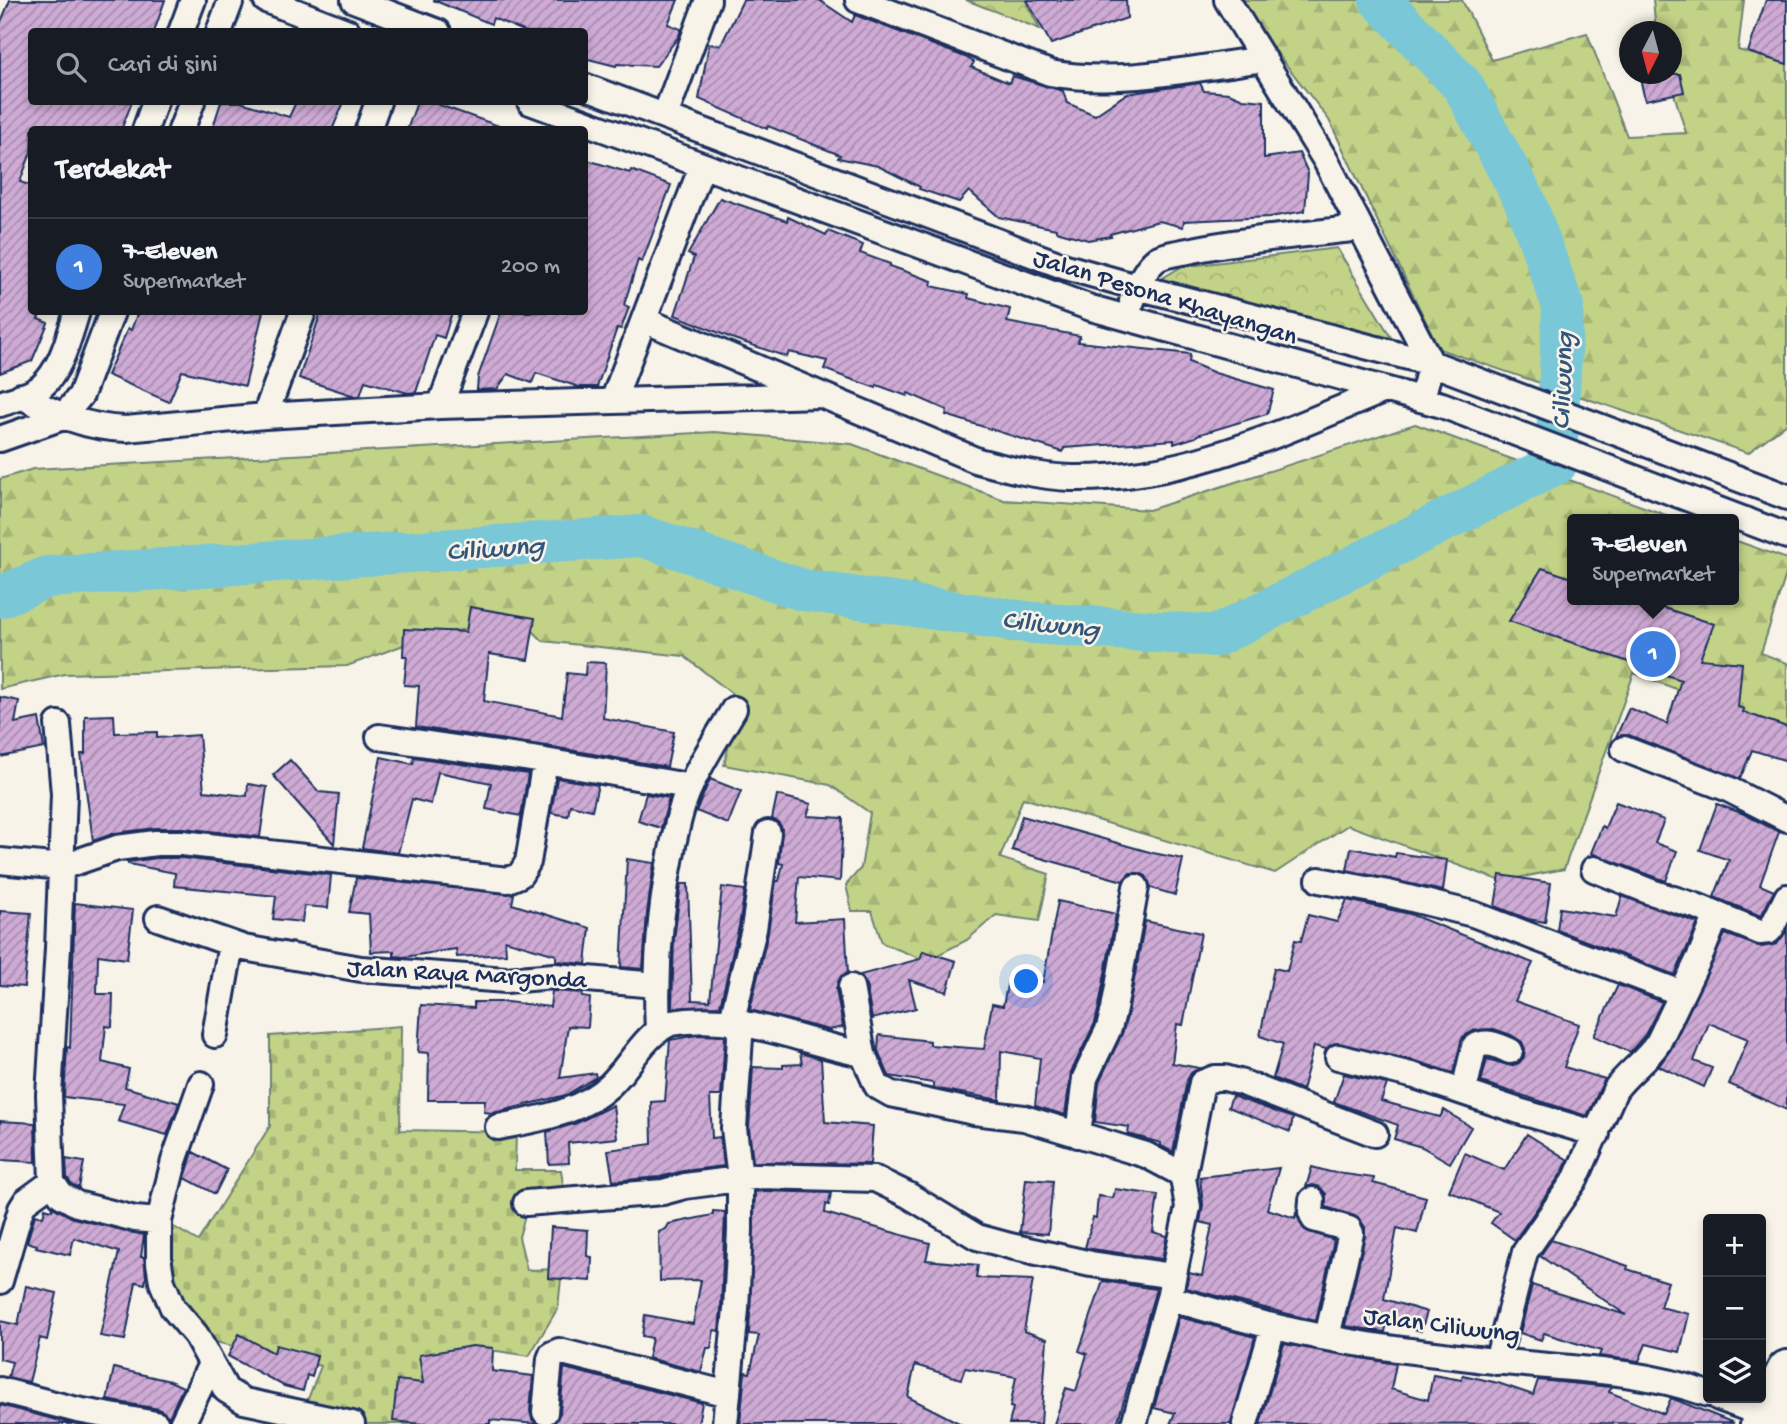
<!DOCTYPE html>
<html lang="id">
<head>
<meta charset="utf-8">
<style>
	:root { --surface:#171b24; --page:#242831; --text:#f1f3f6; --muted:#9ea1a6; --line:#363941; --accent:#ea580c }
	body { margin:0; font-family:"Gochi Hand",sans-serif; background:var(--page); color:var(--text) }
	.controls { position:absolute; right:21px; bottom:21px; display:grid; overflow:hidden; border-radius:7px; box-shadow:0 4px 10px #0003 }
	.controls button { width:63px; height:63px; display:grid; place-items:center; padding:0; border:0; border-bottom:2px solid var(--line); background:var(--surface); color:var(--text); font:35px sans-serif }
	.compass { position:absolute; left:1619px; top:21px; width:63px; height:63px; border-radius:50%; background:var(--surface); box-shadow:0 4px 10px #0003; rotate:186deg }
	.you { position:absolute; left:1027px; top:982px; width:24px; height:24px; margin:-18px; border:5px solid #fff; border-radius:50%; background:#1a73e8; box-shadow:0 0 0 10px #1a73e833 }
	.badge { display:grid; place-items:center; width:46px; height:46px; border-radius:50%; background:var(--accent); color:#fff; font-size:23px; font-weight:700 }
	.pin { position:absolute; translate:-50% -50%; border:4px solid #fff; box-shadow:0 2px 7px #0006 }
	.popup { position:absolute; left:1567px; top:514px; width:172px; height:91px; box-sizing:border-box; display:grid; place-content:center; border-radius:7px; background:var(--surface); filter:drop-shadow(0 2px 5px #0005); font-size:23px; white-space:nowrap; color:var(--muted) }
	.popup b { font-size:26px; color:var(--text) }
	.popup::after { content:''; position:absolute; left:50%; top:100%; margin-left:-14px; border:14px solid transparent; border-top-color:var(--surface) }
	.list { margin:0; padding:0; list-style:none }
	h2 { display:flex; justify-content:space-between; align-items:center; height:91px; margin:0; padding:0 28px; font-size:30px }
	h2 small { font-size:23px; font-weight:400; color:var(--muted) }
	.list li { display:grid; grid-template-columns:46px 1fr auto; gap:21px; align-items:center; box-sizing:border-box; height:98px; padding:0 28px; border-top:2px solid var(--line) }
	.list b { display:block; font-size:26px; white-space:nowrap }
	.list p { margin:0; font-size:23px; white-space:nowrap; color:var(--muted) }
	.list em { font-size:23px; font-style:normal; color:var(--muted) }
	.icon { flex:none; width:38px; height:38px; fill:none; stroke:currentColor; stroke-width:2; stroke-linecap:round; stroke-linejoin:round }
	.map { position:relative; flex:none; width:1787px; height:1424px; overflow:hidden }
	.search { position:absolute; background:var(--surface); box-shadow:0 4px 10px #0003; left:28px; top:28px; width:560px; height:77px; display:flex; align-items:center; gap:18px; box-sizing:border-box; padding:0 24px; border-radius:7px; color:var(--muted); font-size:26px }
	.panel { position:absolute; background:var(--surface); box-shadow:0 4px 10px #0003; left:28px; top:126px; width:560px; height:189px; border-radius:7px }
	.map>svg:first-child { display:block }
	.forest { fill:url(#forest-firs); stroke:#6e8172; stroke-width:2 }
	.cemetery { fill:url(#cemetery-stones); stroke:#6e8172; stroke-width:2 }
	.park { fill:url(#park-crowns); stroke:#6e8172; stroke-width:2 }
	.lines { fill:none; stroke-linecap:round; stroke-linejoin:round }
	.river { stroke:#7ac7d8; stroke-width:42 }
	.building { fill:url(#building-hatch); stroke:#1b2f5e; stroke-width:2 }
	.street-casing { stroke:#1b2f5e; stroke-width:30 }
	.highway-casing { stroke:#1b2f5e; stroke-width:44 }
	.street { stroke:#f7f3e8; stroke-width:24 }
	.highway { stroke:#f7f3e8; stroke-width:38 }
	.labels { text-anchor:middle; stroke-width:5; stroke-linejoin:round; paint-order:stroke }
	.street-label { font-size:26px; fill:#1b2f5e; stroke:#f7f3e8 }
	.water-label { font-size:28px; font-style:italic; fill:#33557c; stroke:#f7f3e8 }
</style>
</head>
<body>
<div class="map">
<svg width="1787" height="1424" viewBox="0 0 1787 1424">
	<defs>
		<pattern id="forest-firs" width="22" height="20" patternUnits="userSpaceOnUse" patternTransform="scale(1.75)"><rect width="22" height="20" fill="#c2d387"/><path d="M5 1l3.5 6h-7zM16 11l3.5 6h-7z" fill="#a6b577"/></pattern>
		<pattern id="cemetery-stones" width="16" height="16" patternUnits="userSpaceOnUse" patternTransform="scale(1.75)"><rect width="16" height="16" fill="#c2d387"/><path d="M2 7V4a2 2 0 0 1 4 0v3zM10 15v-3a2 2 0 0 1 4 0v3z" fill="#a6b577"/></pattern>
		<pattern id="park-crowns" width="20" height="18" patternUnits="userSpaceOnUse" patternTransform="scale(1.75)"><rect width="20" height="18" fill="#c2d387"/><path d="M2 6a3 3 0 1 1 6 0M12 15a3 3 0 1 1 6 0" fill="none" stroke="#a6b577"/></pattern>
		<pattern id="building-hatch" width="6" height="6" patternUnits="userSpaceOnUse" patternTransform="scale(1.75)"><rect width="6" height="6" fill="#ceaad4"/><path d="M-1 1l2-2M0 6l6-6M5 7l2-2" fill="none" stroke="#a68baf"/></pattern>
	</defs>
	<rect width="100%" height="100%" fill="#f7f3e8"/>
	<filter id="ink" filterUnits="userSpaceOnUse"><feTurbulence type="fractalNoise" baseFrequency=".0143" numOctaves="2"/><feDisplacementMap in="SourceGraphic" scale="14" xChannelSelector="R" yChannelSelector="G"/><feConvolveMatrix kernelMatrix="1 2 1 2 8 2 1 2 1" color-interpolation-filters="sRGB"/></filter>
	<g filter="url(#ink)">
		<!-- forest -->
		<path class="forest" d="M1236,0h226l30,60 95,-27 40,103 59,-3 -18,-59h4v-42l-16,-1 -3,-31h91l-6,50 49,14v359l-39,30 -309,-104 -110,-229z
			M1415,424l262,95h-105v81h162v-60l53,19v12l-26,82 26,10v68l-153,-58 -70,196 -63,12 -153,-56 -73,48 -252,-75 -23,60 49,16 -10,47 -43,-6 -29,25 -41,21 -44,-18 -10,-32h-20l-6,-26 15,-17 9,-55 -40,-28 -106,-20 16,-65 -56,-44 -141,-15 -18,-18 -89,10 -89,33 -282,8 -65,15v-210l33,-10 682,-37 137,12 152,56 145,10z"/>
		<!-- cemetery -->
		<path class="cemetery" d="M401,1026l-1,104 116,2 -1,38h46l6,41 -42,5 -6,21 8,33 35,-1 -4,39 -29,48 -32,-5h-37l-8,73h-129l-23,-5 21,-53 -128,-29 -38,-34 5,-84 38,22 72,-115v-90z"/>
		<!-- park -->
		<path class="park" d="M966,0h59l15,29z
			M1337,248l55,91 -22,3 -221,-56 32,-19z"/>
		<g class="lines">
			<!-- river -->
			<path class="river" d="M0,597l47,-20 595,-41 161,54 230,33 183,13 340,-172 7,-158 -38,-105 -62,-115 -83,-86"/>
		</g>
		<!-- building -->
		<path class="building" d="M10,0h155l-11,32h-122v70h100l-11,28h-89l-1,22 -11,30 12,4v126h9l-3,7 10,4 -16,38 -32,12v-349z
			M433,0h245l-10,24 13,5 -2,7 -23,30 -39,-2 -1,2 -32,-8v-26h-58l-33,-14 -2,6z
			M743,0h76l33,22 3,-7 110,42 9,5 -3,5 38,16 3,-7 51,15 4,12 28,12 31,-21 74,-11 4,8 25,2 14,6 21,2v57l35,-5 9,20 -3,38 -35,6 -86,4 -1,6 -24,-6 -49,13 1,2 -23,4 -32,-9v-2l-57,-12 -30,-26 -10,11 -40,-13 1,-2 -42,-21 -40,-8 2,-3 -72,-29 -1,3 -68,-30 10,-55 12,1z
			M1027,0h99l1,18 -76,26z
			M1766,0h21v64l-39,-12z
			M1639,74h41l4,18 -39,8z
			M221,102h20l48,15 7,-15h48l-12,28h-120z
			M417,102h14l71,25 -1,3h-94z
			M584,159l46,14 1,-3 40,15 -29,77 -4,-2 -14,45 5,2 -8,22 -4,-1 -20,59h-18l-43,-14 -4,10 -24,-9 -11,15 -20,1 1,-13 23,-65h83z
			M720,198l67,23 1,-4 38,18 2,-4 35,14 -3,8 30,11v2l42,15 -1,5 38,8 -1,4 42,11 -3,13 73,14 -2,6 112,12 -1,8 26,11 59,17 -7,24 -70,21 -1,2 -22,7v-4l-110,8 -1,4 -117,-37 1,-5 -39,-17 -1,3 -30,-11 -1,3 -34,-12 -18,-7 3,-8 -38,-9 -2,5 -53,-18 -59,-24 19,-58 -6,-3z
			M138,312h125l-18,74 -63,-15 -13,31 -62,-27 21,-47 3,2z
			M321,312h131l-8,26 -9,-3 -19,57 -8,1 -43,-12 -5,15h-5l-56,-18z
			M1542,568l30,10v22h67l75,24 -14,35 42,4 -4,44 6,2 -1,3 44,15v34l-35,-11 -12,29 -111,-44 -13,2 13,-29 38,16 14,-44 -172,-59z
			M470,607l65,11 -7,42 -39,-6 -5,47 78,15 5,-43 18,2 1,-13 20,1 -3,55 71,14 -7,35 -120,-21 -131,-19 3,-41 -15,-1 3,-29h-4l1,-27 62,3z
			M0,697l19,4 -4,22 24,-5 5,30 -44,9z
			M114,715l1,18 42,-1v6l42,-3 5,56 43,5 1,-12 19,3 -7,50 -76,-9h-28l-41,5 -22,8 -12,-87h4v-38z
			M381,757l32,7 1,-7 114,17 -7,42 -35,-7 5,-26 -53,-11 -7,32 -19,-5 -14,54 -36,-5z
			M290,760l29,32 20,2 -5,50 -61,-69z
			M557,778l41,7 -6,25 -22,-5 -2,11 -17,-3z
			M710,779l31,12 -13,33 -32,-13z
			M646,794l23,4 -8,30 -23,-7z
			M777,795l34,9 -4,12 36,2 -3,63 -41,-4 -4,45 50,-3 3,54 -7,3 -5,13 7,38 -14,3 -79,-20 18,-78 8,-51h3l4,-17 -4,-1 3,-35 -4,-6 -6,-3z
			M1616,802l48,18 -9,23 22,8 -11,30 -75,-28 11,-27 3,2z
			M1717,804l27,10 35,18 -19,53 14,6 -13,25 -47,-19 15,-37 -29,-10z
			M1022,816l131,37 30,6 -8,36 -24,-7 -5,-12 -7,-3h-9l-7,8 -111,-31z
			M1351,848l44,9 1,-4 51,7 -4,31 -96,-21z
			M157,858h24l150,17 -3,33 -24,-2 -2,16 -29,-3 3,-23 -102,-10 1,-13 -47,-9v-2z
			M627,859l27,4 -7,50 -4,56 -22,-2z
			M1500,875l51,8 -6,39 -17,-3 -33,-13z
			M356,878l158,16 -2,10 78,24 -4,36 -30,-3v-6l-51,-15 1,14 -49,3 -1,-8 -52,8 -10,-1v-5l-23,1 -2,-38 -20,-2z
			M681,884h7l4,116 18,1 12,-114 23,3 -6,36 -19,80 -48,2 2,-69z
			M1622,896l76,27 -23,52 -118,-45 3,-22 56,9z
			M1347,900l63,14 123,49 -18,38 64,23 -15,43 41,12 -18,37 -106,-34 6,-23 24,7 8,-3 5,-6 1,-8 -3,-7 -11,-7 -17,-6 -19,1 -12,7 -10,36 -34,-11 -84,-19 -9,6 -12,-3 -12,44 -29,-12 10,-34 -23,-8 14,-68 13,3 8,-31 6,1 7,-26 29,7z
			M1058,901l58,13 -17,92 -4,17 -24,49 -6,43 -30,-9 5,-48 -39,-7 -1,49 -67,-12v-5l-44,-7 -11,-25 1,-16 51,6v4l54,4 8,-45 11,2 6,-31 34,7z
			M75,903l58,7 -6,49 -29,-4 -1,39h16l-1,33 -6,-1 -4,36 27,7 -4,18 54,16 -12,32 -49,-14 6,-17 -60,-7 3,-50 3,1z
			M0,911l31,2 -7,74 -24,-2z
			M1145,921l56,12 -18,92 -6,-1 -5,39 27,5 -8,5 -4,7 -14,72 -12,-6v-3l-33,-9 1,-7 -34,-5 4,-40 23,-48 6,-21z
			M1787,930v180l-58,-26 19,-45 -39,-16 -15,38 18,7 -8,19 -45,-21 12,-17 54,-115 37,13 15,-3z
			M923,951l33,10 -9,31 -38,-12 7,28 -44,11 -6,-35 -6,-9 60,-16z
			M1618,985l44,17 -17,33 -15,17 -36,-16z
			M552,991l31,2 -1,4 8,1 -2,29 -20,-1 -8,52 35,-5 1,4 -30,18 -73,18 -9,-1 1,-12h-57l1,-47 -11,-1 3,-47 53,3v-6h33l43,5z
			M697,1035l28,1 -4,60h-11l2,42 8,-1 4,29 -41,5 -23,6 -47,4 -5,-31 44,-6 -1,-42 14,-1 5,-61z
			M800,1053l21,6 4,63 48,4 -3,38 -117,-2 -4,-34 4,-61 30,1v-3l19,-1z
			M1344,1074l43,10 -6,17 59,16 4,-7 27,17 -21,36 -28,-16 -28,-8 4,-14 -64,-23z
			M1232,1096l61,22 -3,14 -62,-25z
			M613,1105l4,33 -49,5 1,20 -20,1 -2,-32 30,-9z
			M0,1121l35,2 1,39 -36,-2z
			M1527,1134l41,26 -5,11 -48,69 -24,-17 8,-11 -50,-21 16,-38 39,17z
			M193,1152l34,18 -12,24 -30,-16z
			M66,1159l18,3 -5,26 -8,-4 -4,-7z
			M1312,1167l18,5 44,6 -1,5 53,14 -9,36 -20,-5 -13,71 43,13 -6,19 -34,-10 -2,11 -40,-6 20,-90v-9l-7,-10 -32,-10v-13l-6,-7 -7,-2 -7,2z
			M1279,1168l-12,41 28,9 1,-5 9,17 29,10 -18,81 -130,-33 3,-15 13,3 10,-51 -12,-3 3,-17 -3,-28z
			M1026,1179l27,2 -5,53 -28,-2z
			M1115,1189l43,6 -5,37 14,4 -5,23 -77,-11 8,-31 3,1 2,-22 15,2z
			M762,1191l69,2 -2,12 -3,-1 -1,9 105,30 -4,17 52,5 -2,13 57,2 -9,51 23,8 -6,85h-32l4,-16 -3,-1 6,-30 -51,-9 -4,11 -46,-14 -7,32 53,27h-221l5,-52 5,1 9,-38 -10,-1 6,-142z
			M53,1207l20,11 71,17 -3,22h3l2,20 -1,7 -9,-2 -11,58 -25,-4 19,-84 -45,-14 -4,17 -34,-8 1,-2 -10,-3 8,-27 8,2 2,-9 7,2z
			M713,1211l12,1 -4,96 -2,23 -5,-1 -3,18h-4l-6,24 -53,-14 4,-20 -10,-2 3,-21 48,9 8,-44 -41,1 -1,-49 7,-3 3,-5 44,-9z
			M551,1227l37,3 -1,26 5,1 -1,24 -43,-3z
			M1551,1240l77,26 -1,3 41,13 -8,25 29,7 -9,38 -34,-8 -7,17 -40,-5 2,-5 -57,-18 -3,7 -21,-7 12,-48 94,30 -86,-59z
			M1103,1281l53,8 -39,135h-63l12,-36 10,3 11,-37 -8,-3z
			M26,1286l31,7 -10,47 -7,-2 -11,44 -21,-5 4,-15 -12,-3v-38l18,4z
			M1179,1317l76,20 -24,87h-61l5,-11 -21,-5z
			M239,1334l35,19 2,-8 41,11 -5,21 -5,-2 -4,16 -19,-5 -56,-30z
			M1284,1344l112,20 -5,25 37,11 5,-25 29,5 1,-5 35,8 35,12 5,-15 73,7 -2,5 55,22 7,-16 63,25 -474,1z
			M472,1346l21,2 -1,23 41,5 -3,35 2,8 4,5 -46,-4v4h-67l-30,-3 4,-41 26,3 -4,-28z
			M114,1368l56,13 13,6 -14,30 -10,-8 -52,-9z
			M564,1368l138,35 -4,21h-145l7,-11z
			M0,1405l72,19h-72z"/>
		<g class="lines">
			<!-- street casing -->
			<g class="street-casing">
				<path id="street" d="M266,0l82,32
					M354,0l84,32
					M858,0l192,73c69,13 144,-5 214,-14
					M1227,0l99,161 105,202 -9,36
					M181,32l12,-32
					M219,32l12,-32
					M584,86l482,181 71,20 294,76 356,134
					M530,102l561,206 351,97 345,131
					M665,116l43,-116
					M145,130l10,-28
					M181,130l11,-28
					M368,130l10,-28
					M1132,301c5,-14 13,-33 25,-42 8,-5 22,-6 31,-8 56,-12 115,-16 172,-23
					M644,320l334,141c31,8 62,16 94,17 112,2 213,-47 313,-88
					M21,396c36,18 64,32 105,33l139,-13 175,-10 380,-11
					M613,401l89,-235
					M0,404c13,-5 31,-8 41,-17 21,-18 28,-51 36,-75
					M440,406l35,-94
					M265,416l38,-104
					M0,439l63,-22 18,-22 31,-83
					M58,724l6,70 -6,154 -9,147 3,87 9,13 16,9 58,15 24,2v42l3,19 11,26 23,27 30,55 18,11 108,23
					M379,737l166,24 131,23 13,5
					M1624,749l102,39 61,31
					M0,861l62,6 55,-19 39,-5h26l326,37 12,-5 8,-13 17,-101
					M1594,869l57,23 45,14 64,26 9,-1 3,-4 15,-30
					M1319,880l69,13 85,21 208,79
					M158,918l86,30 117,21 145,11 48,-4 102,9
					M851,987l12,67 14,32 14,8 83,18 50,6 122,37 32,17 5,6 5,29 -19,91 -35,126
					M732,1020l22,-91 14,-96
					M658,1031c-3,-62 2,-124 15,-186 4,-19 8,-39 16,-56 12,-28 30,-54 45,-80
					M215,1035l16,-91
					M1338,1057l77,19 107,36 75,22
					M1464,1091l10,-44c13,-7 23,-2 36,4
					M498,1127c39,-8 81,-13 112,-42 20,-19 35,-52 61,-62 70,-12 125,18 192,31
					M1078,1135l7,-57 24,-50 5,-19 22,-122
					M1183,1178l19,-95 13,-5h10l18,5 132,51
					M1312,1200l-1,12 3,7 35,10 2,4 -24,104
					M526,1203l137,-11 22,-6 76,-10 114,3 33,16 69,42 33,9 81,18 82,12
					M159,1221l15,-60 27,-77
					M0,1281l21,-72 5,-8 26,-19
					M1169,1298c34,10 68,20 103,28 67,17 137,25 205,33 78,10 157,8 231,35
					M1497,1362l28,-110 51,-74 39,-88c12,-17 31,-29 43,-47l44,-91 15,-38
					M0,1390l77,20 79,14
					M1719,1398l46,17 18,9
					M545,1412l5,-53 2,-5 7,-3 169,43
					M182,1424l29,-60
					M725,1424l11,-115 4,-79v-52l-6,-50 7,-106
					M1245,1424l28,-97"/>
			</g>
			<!-- highway casing -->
			<g class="highway-casing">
				<path id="highway" d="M1760,1424l27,-54"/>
			</g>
			<!-- street -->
			<use href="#street" class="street"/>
			<!-- highway -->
			<use href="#highway" class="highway"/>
		</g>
	</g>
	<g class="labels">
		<!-- street labels -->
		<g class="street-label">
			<text transform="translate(1166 295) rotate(17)" y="9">Jalan Pesona Khayangan</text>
			<text transform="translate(467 972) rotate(3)" y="9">Jalan Raya Margonda</text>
			<text transform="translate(1442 1323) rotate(7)" y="9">Jalan Ciliwung</text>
		</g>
		<!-- water labels -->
		<g class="water-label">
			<text transform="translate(1560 381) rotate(-88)" y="10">Ciliwung</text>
			<text transform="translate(495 546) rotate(-4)" y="10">Ciliwung</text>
			<text transform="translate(1051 622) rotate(6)" y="10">Ciliwung</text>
		</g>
	</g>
</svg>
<div class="controls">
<button>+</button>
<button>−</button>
<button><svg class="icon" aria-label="layers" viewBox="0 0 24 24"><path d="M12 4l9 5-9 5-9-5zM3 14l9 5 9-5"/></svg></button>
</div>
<svg class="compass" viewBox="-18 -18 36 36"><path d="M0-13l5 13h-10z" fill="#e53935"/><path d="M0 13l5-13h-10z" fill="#9ea1a6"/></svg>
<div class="you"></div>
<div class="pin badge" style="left:1653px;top:654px;background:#3f7fe0">1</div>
<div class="popup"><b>7-Eleven</b>Supermarket</div>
<div class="search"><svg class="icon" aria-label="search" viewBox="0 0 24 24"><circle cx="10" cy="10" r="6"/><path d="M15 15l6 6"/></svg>Cari di sini</div>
<section class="panel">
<h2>Terdekat<small></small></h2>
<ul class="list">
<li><span class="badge" style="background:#3f7fe0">1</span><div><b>7-Eleven</b><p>Supermarket</p></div><em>200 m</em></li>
</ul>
</section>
</div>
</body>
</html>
